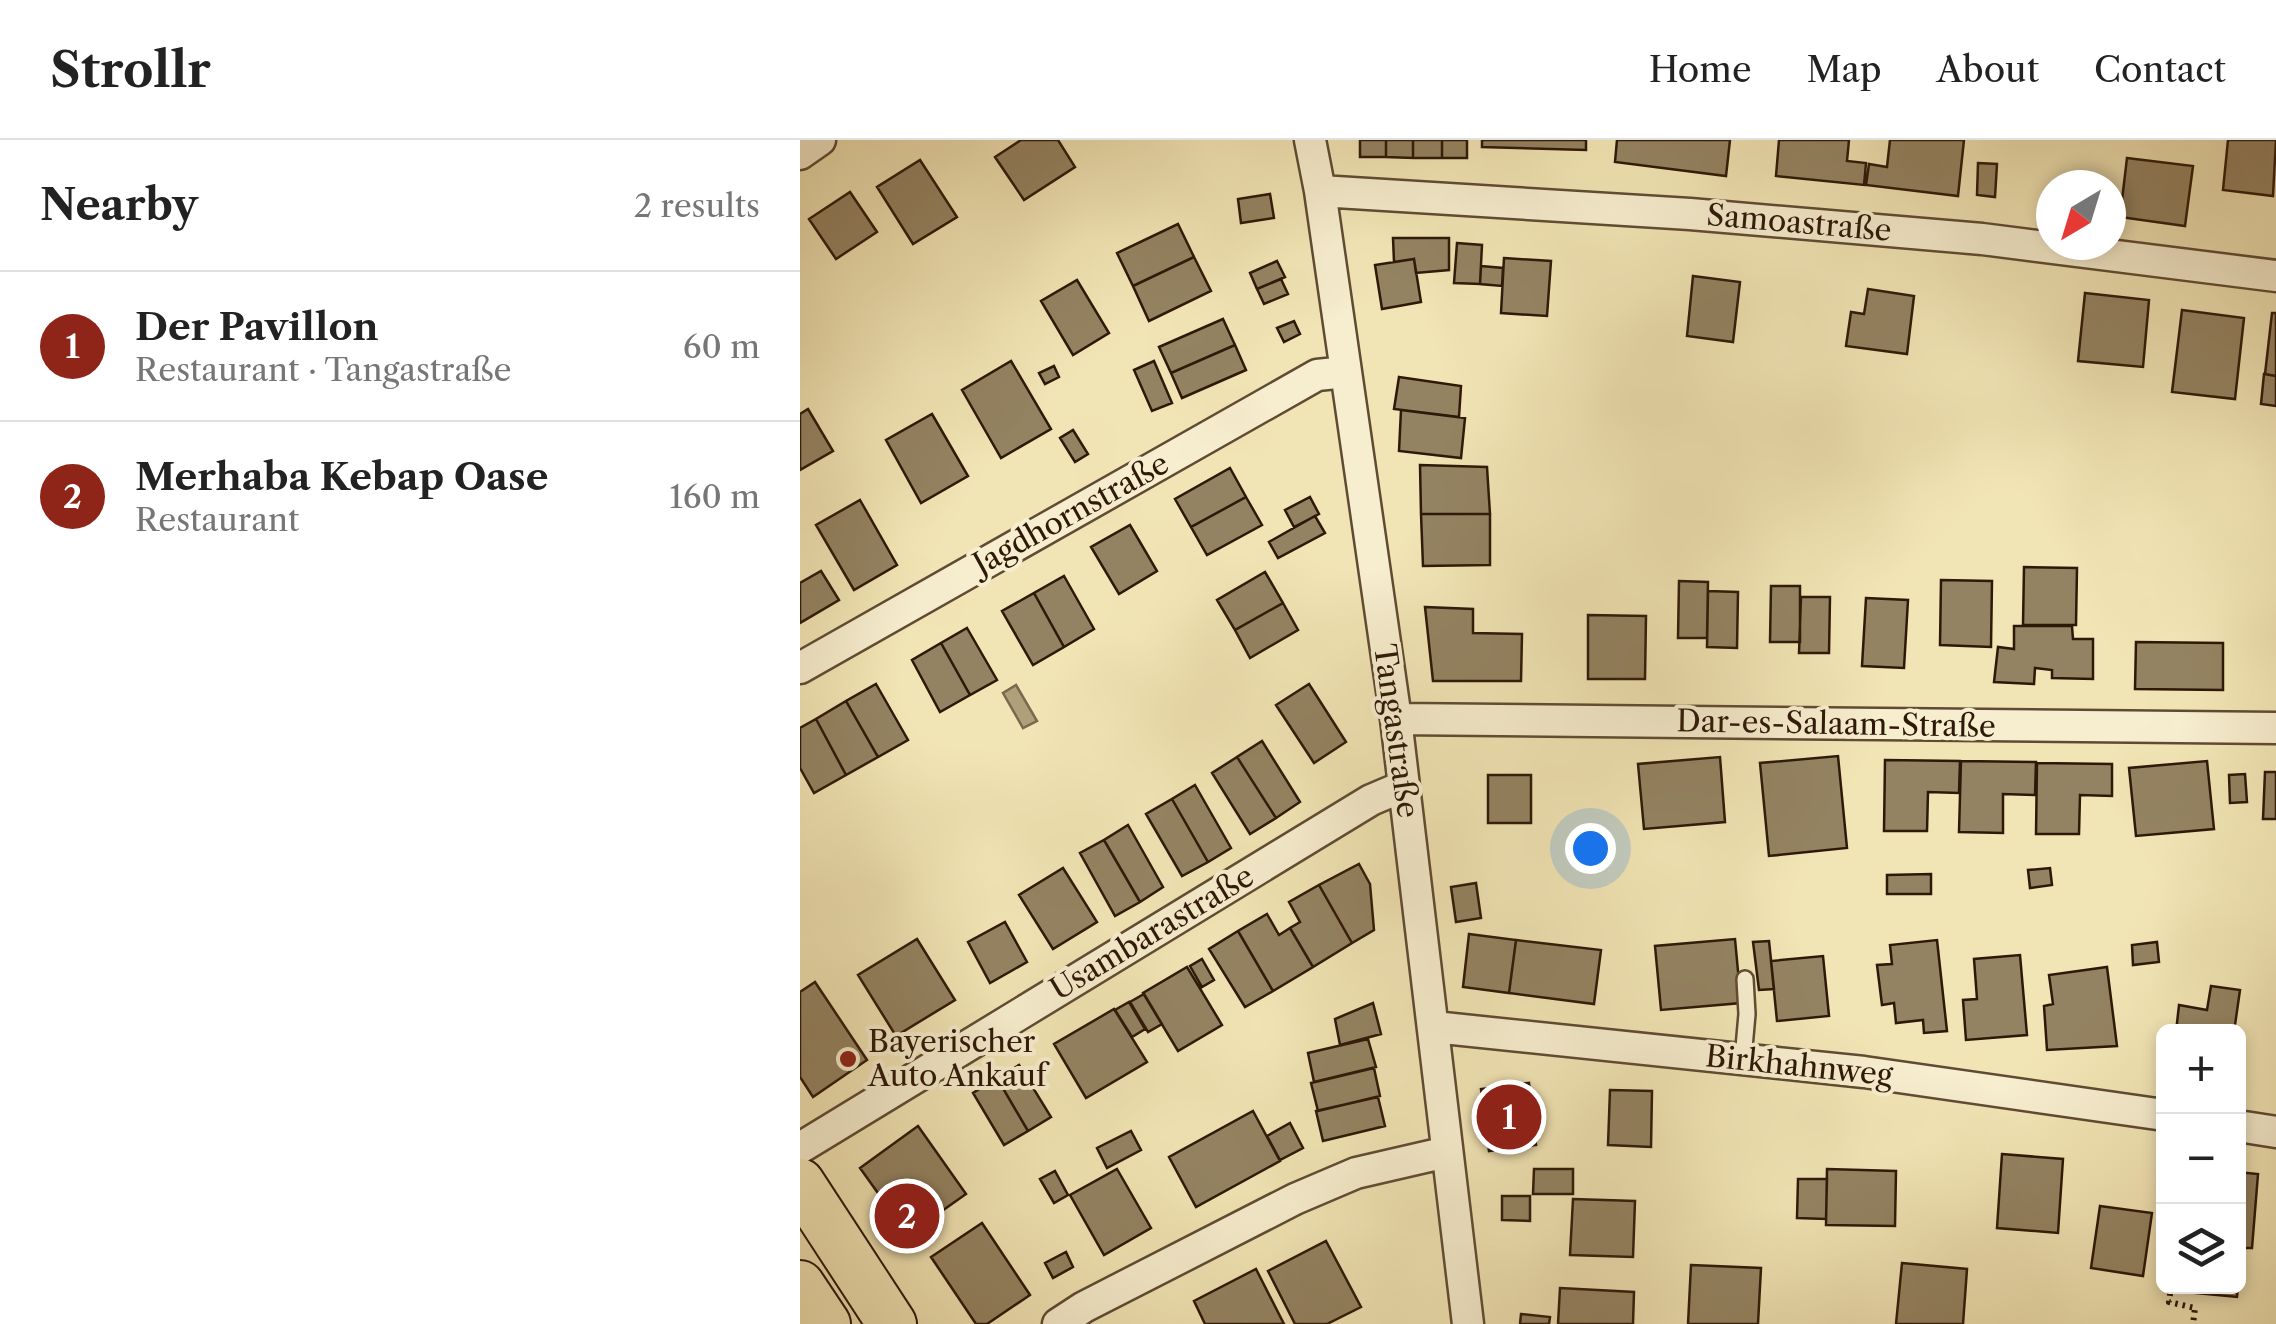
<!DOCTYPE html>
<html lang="en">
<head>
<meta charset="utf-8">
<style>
	:root { --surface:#fff; --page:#f6f6f6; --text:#222; --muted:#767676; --line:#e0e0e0; --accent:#8f2418 }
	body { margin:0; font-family:"Libre Caslon Text",serif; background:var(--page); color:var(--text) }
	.controls { position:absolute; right:30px; bottom:30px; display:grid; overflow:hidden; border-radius:15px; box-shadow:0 5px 15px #0003 }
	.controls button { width:90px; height:90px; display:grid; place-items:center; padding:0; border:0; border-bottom:2px solid var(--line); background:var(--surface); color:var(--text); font:50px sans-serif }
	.compass { position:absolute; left:1236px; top:30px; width:90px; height:90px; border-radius:50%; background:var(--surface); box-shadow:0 5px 15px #0003; rotate:218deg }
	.you { position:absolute; left:790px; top:708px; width:35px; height:35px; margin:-25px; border:8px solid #fff; border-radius:50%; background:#1a73e8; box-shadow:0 0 0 15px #1a73e833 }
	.badge { display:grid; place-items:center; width:65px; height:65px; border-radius:50%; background:var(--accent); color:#fff; font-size:32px; font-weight:700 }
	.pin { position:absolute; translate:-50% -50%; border:5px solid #fff; box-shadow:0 2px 10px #0006 }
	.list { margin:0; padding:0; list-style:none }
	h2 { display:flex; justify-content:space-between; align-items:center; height:130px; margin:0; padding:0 40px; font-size:42px }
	h2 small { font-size:32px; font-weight:400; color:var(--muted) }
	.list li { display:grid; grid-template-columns:65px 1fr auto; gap:30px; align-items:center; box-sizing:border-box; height:150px; padding:0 40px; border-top:2px solid var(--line) }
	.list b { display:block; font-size:38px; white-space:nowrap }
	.list p { margin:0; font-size:32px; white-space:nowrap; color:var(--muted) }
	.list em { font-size:32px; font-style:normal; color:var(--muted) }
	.icon { flex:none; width:55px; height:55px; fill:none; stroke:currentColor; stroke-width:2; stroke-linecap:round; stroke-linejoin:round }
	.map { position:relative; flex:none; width:1476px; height:1184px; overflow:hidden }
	header { display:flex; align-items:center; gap:60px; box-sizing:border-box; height:140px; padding:0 50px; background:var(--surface); border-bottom:2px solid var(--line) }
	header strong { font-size:48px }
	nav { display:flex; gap:55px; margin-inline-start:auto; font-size:35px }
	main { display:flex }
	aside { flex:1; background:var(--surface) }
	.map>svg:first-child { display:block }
	.water { fill:#af9f7a; stroke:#7b694c; stroke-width:2.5 }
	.building { fill:#948362; stroke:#2e1808; stroke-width:2.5 }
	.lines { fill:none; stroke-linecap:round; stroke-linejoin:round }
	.lane-casing { stroke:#5f4b33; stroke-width:20 }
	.street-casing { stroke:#5f4b33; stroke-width:35 }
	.primary-casing { stroke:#2e1808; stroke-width:52 }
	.path { stroke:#2e1808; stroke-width:6; stroke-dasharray:2.5 5; stroke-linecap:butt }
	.lane { stroke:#f7eecf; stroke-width:15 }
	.street { stroke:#f7eecf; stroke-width:30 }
	.primary { stroke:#f2e5b5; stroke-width:48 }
	.poi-dot { fill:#8f2418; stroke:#f7eecf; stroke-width:4 }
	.labels { text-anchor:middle; stroke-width:8; stroke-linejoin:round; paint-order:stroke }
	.street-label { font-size:30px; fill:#2e1808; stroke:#f7eecf }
	.poi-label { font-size:30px; fill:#2e1808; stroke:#f7eecf; text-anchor:start }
</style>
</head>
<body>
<header>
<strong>Strollr</strong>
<nav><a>Home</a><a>Map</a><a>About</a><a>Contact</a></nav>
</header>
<main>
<aside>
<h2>Nearby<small>2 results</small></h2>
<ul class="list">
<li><span class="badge">1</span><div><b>Der Pavillon</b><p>Restaurant · Tangastraße</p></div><em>60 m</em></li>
<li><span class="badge">2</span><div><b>Merhaba Kebap Oase</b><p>Restaurant</p></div><em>160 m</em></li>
</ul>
</aside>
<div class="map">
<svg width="1476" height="1184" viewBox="0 0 1476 1184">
	<rect width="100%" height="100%" fill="#f2e5b5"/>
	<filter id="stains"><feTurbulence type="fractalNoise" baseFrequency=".002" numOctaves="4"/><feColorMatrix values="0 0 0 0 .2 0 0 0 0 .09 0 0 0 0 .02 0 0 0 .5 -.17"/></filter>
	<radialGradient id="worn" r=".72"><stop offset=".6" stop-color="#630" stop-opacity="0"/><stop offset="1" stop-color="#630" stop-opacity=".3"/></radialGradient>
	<!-- water -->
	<path class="water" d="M216,545l21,36 -14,7 -20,-35z"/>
	<!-- building -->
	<path class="building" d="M221,0h37l17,27 -51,33 -29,-43z
		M560,0h26v17h-26z
		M586,0h27v18l-27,-1z
		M613,0h29v18h-29z
		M642,0h25v18h-25z
		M682,0h104v10l-104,-3z
		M817,0h113l-4,36 -111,-14z
		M979,0h70l-2,21 19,2 -2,22 -88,-9z
		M1090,0h74l-6,56 -92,-11 3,-21 18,3z
		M1428,0h48l-3,56 -50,-6z
		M1327,18l66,8 -8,60 -65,-9z
		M120,20l37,57 -44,27 -36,-57z
		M1178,23l19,1 -2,33 -18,-2z
		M50,52l27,40 -41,27 -27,-40z
		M470,54l4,24 -33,5 -3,-24z
		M378,84l16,33 -61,29 -16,-33z
		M593,98h56v32l-33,3 -2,-14 -20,3z
		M657,103l25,2 -2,39 -26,-1z
		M394,117l17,34 -62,30 -16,-35z
		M704,118l47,3 -4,55 -46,-3z
		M614,119l7,43 -39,7 -7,-44z
		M477,121l8,16 -28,12 -7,-16z
		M681,126l22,2 -1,18 -22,-2z
		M893,136l47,6 -7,60 -46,-6z
		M481,139l7,15 -24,10 -7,-15z
		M277,140l32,53 -36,22 -32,-54z
		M1068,149l46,7 -7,58 -61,-8 5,-34 13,2z
		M1285,153l64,7 -6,67 -65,-6z
		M1382,170l62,8 -9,81 -63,-7z
		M1472,173h4v63l-11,-2z
		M423,179l12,26 -64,28 -12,-26z
		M494,181l6,13 -16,8 -7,-14z
		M435,205l11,25 -64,28 -11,-25z
		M211,221l40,68 -50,29 -39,-68z
		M354,221l18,42 -20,8 -18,-41z
		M254,226l5,11 -14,7 -6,-11z
		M1464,234l12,2v30l-15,-2z
		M599,237l62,9 -2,31 -65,-8z
		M8,269l25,42 -33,19v-56z
		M601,270l64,8 -4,40 -62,-7z
		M132,274l36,62 -47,27 -35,-63z
		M273,290l15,24 -13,8 -15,-24z
		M620,325l67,2 3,47h-69z
		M430,328l16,29 -55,30 -16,-28z
		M446,357l16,28 -55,30 -16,-28z
		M510,357l9,17 -25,13 -9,-17z
		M60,360l37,65 -43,25 -38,-65z
		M621,374h69v51l-67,1z
		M515,376l10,17 -47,25 -9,-16z
		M330,385l27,46 -38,23 -28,-47z
		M1224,427l53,1 -1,57h-53z
		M21,431l18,29 -39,23v-40z
		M465,432l18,31 -48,27 -18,-30z
		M264,436l30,53 -30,18 -30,-54z
		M1141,440l51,1 -1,66 -51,-2z
		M879,441l29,1 -1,56h-29z
		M971,446h29v56h-30z
		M908,451l30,1 -1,56 -30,-1z
		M234,453l30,54 -31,18 -31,-54z
		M1001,457h29l-1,56h-30z
		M1066,458l42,2 -4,68 -42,-2z
		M483,463l15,27 -48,28 -15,-28z
		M625,467l48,2v24l49,1 -1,47h-88z
		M788,475l58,1 -1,63h-57z
		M1214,486h58l1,13h20v40l-41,-1v-8l-17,-2 -1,16 -40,-2 4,-35 16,2z
		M167,488l30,52 -27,15 -29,-52z
		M1336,502l87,1v47l-88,-1z
		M141,503l29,52 -30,17 -28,-52z
		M76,544l32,56 -30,17 -32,-56z
		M509,544l37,58 -32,21 -38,-58z
		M46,561l32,56 -32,18 -30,-56z
		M16,579l30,56 -32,18 -14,-25v-40z
		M462,601l38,61 -24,16 -39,-61z
		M1038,616l9,92 -78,8 -9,-93z
		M437,617l39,61 -26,16 -38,-61z
		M920,617l5,65 -81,7 -6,-65z
		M1085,620l75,1 -1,32 -31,-1 -1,39h-43z
		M1161,621l75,1 -1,33 -32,-1v39l-44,-1z
		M1407,621l7,68 -78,7 -7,-68z
		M1237,623l75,1v32l-32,-1 -1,39h-43z
		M1465,632h11v47h-13z
		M1445,634l2,28 -17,1 -1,-28z
		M688,635h43v48h-43z
		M395,645l36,63 -23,14 -36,-63z
		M372,659l36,63 -26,14 -36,-62z
		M328,685l35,62 -23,15 -36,-62z
		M304,700l36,62 -25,14 -35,-63z
		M559,724l11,20 4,46 -22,13 -33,-58z
		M263,728l34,54 -44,27 -34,-54z
		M1250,728l2,17 -22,3 -2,-18z
		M1131,734v20h-44v-19z
		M676,743l5,35 -25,4 -5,-35z
		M519,745l33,58 -39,24 -23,-39 10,-6 -11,-20z
		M467,774l12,21 11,-7 23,39 -40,24 -35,-60z
		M205,782l22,40 -37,21 -22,-41z
		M438,791l35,60 -28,16 -36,-58z
		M669,794l47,6 -7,53 -46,-6z
		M117,799l38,61 -59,36 -38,-61z
		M935,799l6,64 -80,7 -6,-64z
		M716,800l85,10 -7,54 -85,-11z
		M1137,800l10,91 -23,2 -1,-13 -27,3 -2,-20 -12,2 -5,-40 15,-1 -2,-19z
		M969,801l5,48 -15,1 -6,-48z
		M1357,802l2,20 -26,3 -1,-20z
		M1220,815l7,80 -61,5 -3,-40 14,-1 -3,-40z
		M1023,816l6,60 -52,5 -6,-60z
		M402,819l12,21 -12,7 -12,-21z
		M387,827l35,58 -44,26 -35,-58z
		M1307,827l10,79 -70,4 -3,-44 9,-2 -4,-29z
		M15,842l52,78 -54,37 -13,-20v-85z
		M1411,846l29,4 -6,42h-58l3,-27 28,5z
		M344,854l18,30 -14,8 -18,-30z
		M329,862l16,27 -13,8 -17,-27z
		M573,863l8,31 -41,11 -5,-26z
		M314,869l33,53 -61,36 -32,-54z
		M568,899l8,28 -62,15 -6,-29z
		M219,925l32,52 -23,14 -31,-53z
		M574,928l6,28 -62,15 -7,-28z
		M197,938l31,53 -24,14 -31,-52z
		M729,943l7,62 -47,6 -8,-62z
		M810,950l42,1 -1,56 -43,-2z
		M578,957l7,29 -62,15 -7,-30z
		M453,971l27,50 -84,46 -27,-50z
		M490,983l13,25 -23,12 -13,-24z
		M118,986l48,68 -58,41 -48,-67z
		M331,991l10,19 -34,18 -10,-20z
		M1202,1014l61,5 -5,74 -61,-5z
		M317,1029l34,59 -47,27 -34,-60z
		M734,1029h39v25h-40z
		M1027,1029l69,2 -1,55 -69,-1z
		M255,1031l13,24 -14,8 -14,-24z
		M1438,1032l20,2 -6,74h-11l-3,32z
		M998,1039h29l-1,40 -29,-1z
		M702,1056h28v25l-28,-1z
		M773,1059l62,2 -2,56 -63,-2z
		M1300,1066l52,7 -9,63 -52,-8z
		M182,1083l48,72 -43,29h-11l-45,-67z
		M526,1101l35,66 -34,17h-32l-27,-53z
		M266,1112l7,15 -20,11 -8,-15z
		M1102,1123l65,6 -4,55h-67z
		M891,1125l70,3 -3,56h-70z
		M456,1129l28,55h-79l-11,-23z
		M1385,1146h53l-1,11 -53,-5z
		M760,1148l74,4 -1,32h-75z
		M721,1174l29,3 -1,7h-29z"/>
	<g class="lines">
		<!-- lane casing -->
		<g class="lane-casing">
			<path id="lane" d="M943,919l4,-45 -2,-35"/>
		</g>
		<!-- street casing -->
		<g class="street-casing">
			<path id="street" d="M510,0l10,51 76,528 72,605
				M0,14l20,-14
				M520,51l370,23 292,25 294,37
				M0,528l517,-293 29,-3
				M596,579l880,9
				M634,887l430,45 300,43
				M1438,986l38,6
				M0,1008l571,-348 33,-14
				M258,1184l26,-17 211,-108 61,-26 91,-21"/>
		</g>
		<!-- primary casing -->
		<g class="primary-casing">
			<path id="primary" d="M0,1043l92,141
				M0,1145l26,39"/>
		</g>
		<!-- path -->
		<path class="path" d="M1371,1146l-2,16 26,6 -2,16"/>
		<!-- lane -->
		<use href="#lane" class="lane"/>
		<!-- street -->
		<use href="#street" class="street"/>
		<!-- primary -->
		<use href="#primary" class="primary"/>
	</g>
	<!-- markers -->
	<circle class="poi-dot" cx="48" cy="919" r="10"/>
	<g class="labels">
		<!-- street labels -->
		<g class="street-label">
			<text transform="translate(999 83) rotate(5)" y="10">Samoastraße</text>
			<text transform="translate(271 374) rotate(-29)" y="10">Jagdhornstraße</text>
			<text transform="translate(1036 584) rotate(1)" y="10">Dar-es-Salaam-Straße</text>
			<text transform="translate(596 591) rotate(82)" y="10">Tangastraße</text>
			<text transform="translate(352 793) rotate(-31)" y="10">Usambarastraße</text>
			<text transform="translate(999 926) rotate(6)" y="10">Birkhahnweg</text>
		</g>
		<!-- poi labels -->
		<g class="poi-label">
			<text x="68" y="912">Bayerischer<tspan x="68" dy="34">Auto Ankauf</tspan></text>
		</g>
	</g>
	<rect width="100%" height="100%" filter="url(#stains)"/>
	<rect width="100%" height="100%" fill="url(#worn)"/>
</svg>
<div class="controls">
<button>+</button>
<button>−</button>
<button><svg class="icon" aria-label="layers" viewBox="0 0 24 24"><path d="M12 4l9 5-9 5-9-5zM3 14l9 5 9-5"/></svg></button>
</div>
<svg class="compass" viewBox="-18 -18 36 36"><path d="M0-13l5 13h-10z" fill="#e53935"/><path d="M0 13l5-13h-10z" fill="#767676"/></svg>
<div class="you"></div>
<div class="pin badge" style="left:709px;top:977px">1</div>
<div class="pin badge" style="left:107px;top:1076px">2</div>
</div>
</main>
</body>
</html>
